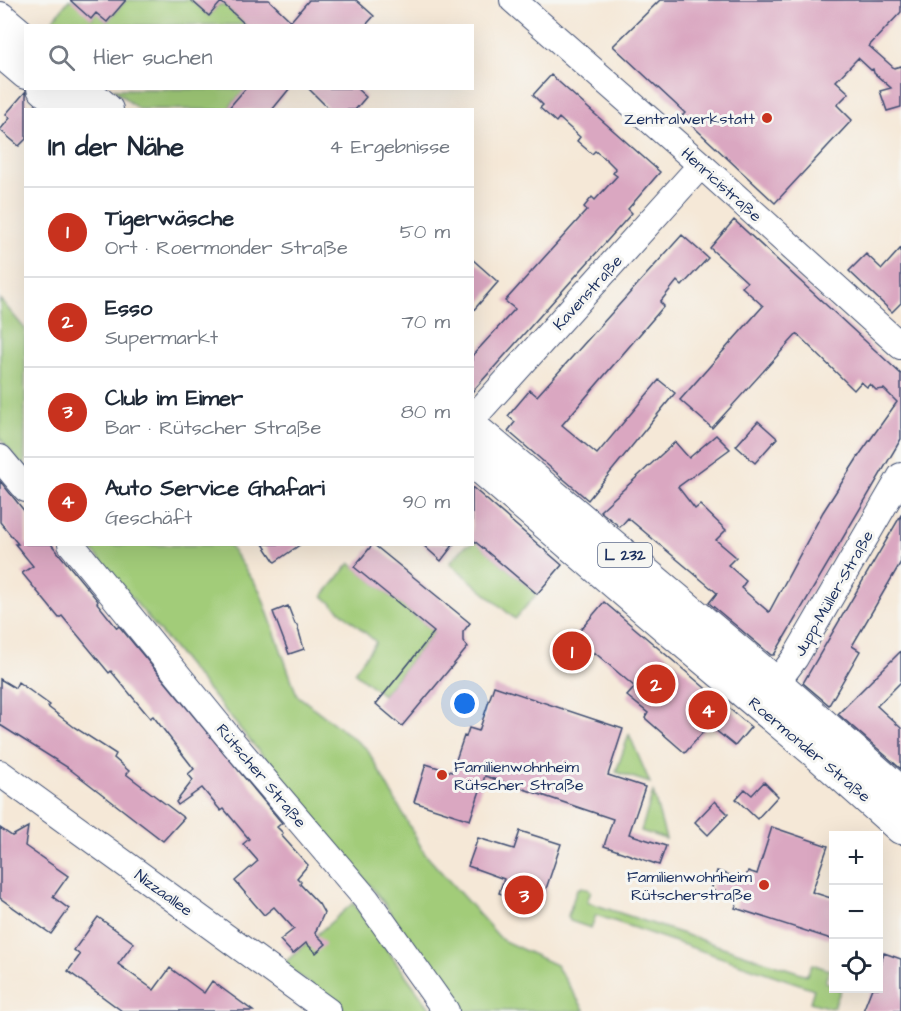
<!DOCTYPE html>
<html lang="de">
<head>
<meta charset="utf-8">
<style>
	:root { --surface:#fff; --page:#f6f6f7; --text:#1f2937; --muted:#747a83; --line:#e0e1e3; --accent:#c8321e }
	body { margin:0; font-family:"Architects Daughter",sans-serif; background:var(--page); color:var(--text) }
	.controls { position:absolute; right:18px; bottom:18px; display:grid; overflow:hidden; border-radius:0px; box-shadow:0 6px 24px #0002 }
	.controls button { width:54px; height:54px; display:grid; place-items:center; padding:0; border:0; border-bottom:2px solid var(--line); background:var(--surface); color:var(--text); font:30px sans-serif }
	.you { position:absolute; left:465px; top:704px; width:21px; height:21px; margin:-15px; border:4px solid #fff; border-radius:50%; background:#1a73e8; box-shadow:0 0 0 9px #1a73e833 }
	.badge { display:grid; place-items:center; width:39px; height:39px; border-radius:50%; background:var(--accent); color:#fff; font-size:20px; font-weight:700 }
	.pin { position:absolute; translate:-50% -50%; border:3px solid #fff; box-shadow:0 2px 6px #0006 }
	.list { margin:0; padding:0; list-style:none }
	h2 { display:flex; justify-content:space-between; align-items:center; height:78px; margin:0; padding:0 24px; font-size:26px }
	h2 small { font-size:20px; font-weight:400; color:var(--muted) }
	.list li { display:grid; grid-template-columns:39px 1fr auto; gap:18px; align-items:center; box-sizing:border-box; height:90px; padding:0 24px; border-top:2px solid var(--line) }
	.list b { display:block; font-size:22px; white-space:nowrap }
	.list p { margin:0; font-size:20px; white-space:nowrap; color:var(--muted) }
	.list em { font-size:20px; font-style:normal; color:var(--muted) }
	.icon { flex:none; width:33px; height:33px; fill:none; stroke:currentColor; stroke-width:2; stroke-linecap:round; stroke-linejoin:round }
	.map { position:relative; flex:none; width:901px; height:1011px; overflow:hidden }
	.search { position:absolute; background:var(--surface); box-shadow:0 6px 24px #0002; left:24px; top:24px; width:450px; height:66px; display:flex; align-items:center; gap:15px; box-sizing:border-box; padding:0 21px; border-radius:0px; color:var(--muted); font-size:22px }
	.panel { position:absolute; background:var(--surface); box-shadow:0 6px 24px #0002; left:24px; top:108px; width:450px; height:438px; border-radius:0px }
	.map>svg:first-child { display:block }
	.green { fill:#a2cc79; stroke:#5e7e6c; stroke-width:1.5 }
	.building { fill:#daa7c1 }
	.lines { fill:none; stroke-linecap:round; stroke-linejoin:round }
	.minor-casing { stroke:#3c4b70; stroke-width:28 }
	.major-casing { stroke:#3c4b70; stroke-width:34 }
	.minor { stroke:#fff; stroke-width:26 }
	.major { stroke:#fff; stroke-width:32 }
	.poi-dot { fill:#c8321e; stroke:#f6f6f2; stroke-width:2 }
	.labels { text-anchor:middle; stroke-width:6; stroke-linejoin:round; paint-order:stroke }
	.shield { fill:#f6f6f2; stroke:#5d6b8a; stroke-width:1.5 }
	.shield-label { font-size:15px; font-weight:bold; fill:#1b2f5e }
	.poi-label { font-size:16px; fill:#1b2f5e; stroke:#f6f6f2; text-anchor:end }
	.street-label { font-size:16px; fill:#1b2f5e; stroke:#f6f6f2 }
</style>
</head>
<body>
<div class="map">
<svg width="901" height="1011" viewBox="0 0 901 1011">
	<rect width="100%" height="100%" fill="#f6f6f2"/>
	<filter id="ink" filterUnits="userSpaceOnUse"><feTurbulence type="fractalNoise" baseFrequency=".0167" numOctaves="2"/><feDisplacementMap in="SourceGraphic" scale="12" xChannelSelector="R" yChannelSelector="G"/><feConvolveMatrix kernelMatrix="1 2 1 2 8 2 1 2 1" color-interpolation-filters="sRGB"/></filter>
	<filter id="wash" filterUnits="userSpaceOnUse"><feTurbulence type="fractalNoise" baseFrequency=".008" numOctaves="4" result="noise"/><feDisplacementMap in="SourceGraphic" scale="24" xChannelSelector="R" yChannelSelector="G"/><feGaussianBlur stdDeviation="1.35" result="paint"/><feColorMatrix in="noise" values="0 0 0 0 0 0 0 0 0 0 0 0 0 0 0 0 0 1.4 0 .05"/><feComposite in="paint" operator="in"/></filter>
	<g filter="url(#wash)">
		<rect width="100%" height="100%" fill="#f5e8d7"/>
		<!-- green -->
		<path class="green" d="M69,0h12l11,18 4,-6 11,10 19,-22h65l18,16 9,-11h6l23,20 -199,1z
			M114,89h132l-16,17 3,4 -95,-1z
			M0,299l25,30v140l-25,-31z
			M473,539l64,55 -22,25 -65,-56 16,-18 6,-1z
			M88,545h141l31,46 37,104 70,54 58,105 77,86 54,25 29,46h-127l-77,-112z
			M350,563l84,69 -51,63 -29,-23 22,-30 -53,-46z
			M629,734l21,49 -34,-11z
			M653,792l13,47 -25,-8z
			M582,887l9,4 -4,11 220,73 5,-11 17,6 -4,12 8,3 1,3 7,1 -7,18 -4,1 -20,-6 4,-13 -218,-74 -5,13 -21,-7 -2,-5 9,-27z
			M353,903l79,108h-85l-64,-47z"/>
		<g id="blocks">
			<!-- building -->
			<path class="building" d="M70,0h56l-19,22 -11,-9 -5,6z
				M191,0h78l22,21 18,-21h47l18,16 -9,10h-118l-26,-24 -12,14z
				M660,0h241v12l-32,34 25,22 7,-2v41l-14,4 -7,-20 11,-3 -17,-15 -1,-4 -2,1 -13,-12 -22,23 13,12 -12,12 15,15 -77,83 -93,-87 3,-3 -72,-67z
				M551,75l109,97 -32,37 4,4 -160,179v-36l43,-47 -10,-8 82,-91 -3,-3 8,-10 3,3 22,-24 -4,-3 3,-4 -9,-9 -12,-9 -3,3 -15,-13 3,-4 -21,-19 -3,4 -16,-14 3,-3 -10,-10z
				M246,88h44l-18,22h-45z
				M308,88h48l10,9 -11,13h-25z
				M26,91v48l-7,7 -19,-16 10,-12 -4,-4z
				M734,220l167,154v65l-127,216h-3l-62,-52 8,-10 -89,-75 -8,9 -20,-16 75,-69 14,16 27,-23 14,14 -52,38 17,22 5,-4 26,25 -10,10 20,17 -8,8 18,16 -5,7 28,24 54,-100 37,-58 37,-52 -13,-13 -8,1 -6,-6 -3,3 -6,-5 -7,8 -57,-56 -85,94 -32,-28 83,-94 -21,-19 5,-5 -37,-34z
				M682,235l26,23 -26,28 -5,-5 -17,21 4,4 -102,119 35,29 62,-74 16,13 -87,107 -80,-69 7,-9 -7,-6 22,-26 7,6z
				M901,248v55l-9,9 -43,-41 17,-17 16,15z
				M472,259l26,23 -26,30z
				M758,421l19,17 -22,25 -19,-17z
				M0,481l26,32v31h25l47,57 -1,2 20,25 2,-2 163,197 -5,4 6,6 -2,2 27,30 -11,13 4,4 -1,2 19,20 5,9 -9,20 11,11 -10,9 -10,-10 -13,11 -13,-14 14,-11 -20,-22 -10,8 -29,-34 23,-20 -15,-17 6,-5 -25,-30 -3,2 -19,-23 -24,17 -2,-3 17,-22 -5,-6 6,-5 -41,-53 -3,2 -39,-47 -2,2 -47,-57 -3,2 -37,-45 11,-7 -18,-22h3l-18,-22z
				M472,487l90,78 -25,29 -65,-55z
				M901,515v47l-49,84 8,5 -31,54 -26,-22z
				M263,544h38l-26,18z
				M373,544l97,79 -7,9v9l5,6 -66,79 -26,-22 58,-72 -80,-65z
				M422,544h32l-13,17z
				M604,602l147,125 -16,19 -26,-21 -24,28 -40,-35 3,-5 -21,-17 8,-9 -41,-35 -14,16 -26,-22 10,-12 7,7z
				M288,606l7,18 2,1 7,24 -15,5 -16,-42z
				M901,651v31l-24,24 24,22v41l-63,-55z
				M0,679l15,9 3,-6 32,23 -2,2 26,20 42,27 -2,4 15,13 -3,3 58,44 -21,23 -96,-74 -67,-42z
				M494,686l129,43 -15,46 37,12 -16,47 37,12 -7,19 -55,-19 9,-27 -128,-43 -15,44 -56,-18 12,-38 26,8 12,-36 2,1 3,-9 10,3z
				M764,782l14,14 -21,23 -21,-20 9,-10 7,6z
				M715,801l13,13 -20,21 -13,-13z
				M28,827l-3,19 43,30 -15,21 16,12 -18,25 -51,-36v-70l12,8z
				M772,827l56,19 -16,46 22,7v41l-99,-32 4,-9 -28,-9 6,-19 28,9 3,-9 9,3z
				M520,831l41,13 -21,63 -41,-14 5,-14 -36,-13 10,-28 36,11z
				M98,917l36,26 -16,21 36,26 16,-22 34,25 8,-12 41,30h-131l-54,-40 12,-16 -6,-5z
				M884,953l17,6v52h-38l9,-23h7v-19z"/>
		</g>
	</g>
	<g filter="url(#ink)">
		<use href="#blocks" fill-opacity="0" stroke="#3c4b70" stroke-width="1.5"/>
		<g class="lines">
			<!-- minor casing -->
			<g class="minor-casing">
				<path id="minor" d="M513,0l188,165 200,181
					M472,419l229,-254
					M0,458l26,31
					M71,544l163,200 133,156 79,111
					M765,698l30,-40 106,-182
					M0,773l328,238"/>
			</g>
			<!-- major casing -->
			<g class="major-casing">
				<path id="major" d="M0,18l26,22
					M0,51l26,22
					M43,88l24,22
					M82,88l25,22
					M472,427l305,257 124,109
					M472,460l198,170 149,125 82,73"/>
			</g>
			<!-- minor -->
			<use href="#minor" class="minor"/>
			<!-- major -->
			<use href="#major" class="major"/>
		</g>
	</g>
	<!-- markers -->
	<g class="poi-dot">
		<circle cx="767" cy="118" r="6"/>
		<circle cx="442" cy="775" r="6"/>
		<circle cx="764" cy="885" r="6"/>
	</g>
	<g class="labels">
		<!-- shield labels -->
		<rect class="shield" x="598" y="543" width="54" height="24" rx="4.5"/>
		<g class="shield-label">
			<text x="625" y="560">L 232</text>
		</g>
		<!-- poi labels -->
		<g class="poi-label">
			<text x="755" y="124">Zentralwerkstatt</text>
			<text x="454" y="772" text-anchor="start">Familienwohnheim<tspan x="454" dy="18">Rütscher Straße</tspan></text>
			<text x="752" y="882">Familienwohnheim<tspan x="752" dy="18">Rütscherstraße</tspan></text>
		</g>
		<!-- street labels -->
		<g class="street-label">
			<text transform="translate(722 184) rotate(42)" y="6">Henricistraße</text>
			<text transform="translate(587 292) rotate(-48)" y="6">Kavenstraße</text>
			<text transform="translate(833 593) rotate(-60)" y="6">Jupp-Müller-Straße</text>
			<text transform="translate(810 749) rotate(40)" y="6">Roermonder Straße</text>
			<text transform="translate(262 775) rotate(50)" y="6">Rütscher Straße</text>
			<text transform="translate(164 892) rotate(36)" y="6">Nizzaallee</text>
		</g>
	</g>
</svg>
<div class="controls">
<button>+</button>
<button>−</button>
<button><svg class="icon" aria-label="locate" viewBox="0 0 24 24"><circle cx="12" cy="12" r="6"/><path d="M12 2v4M12 18v4M2 12h4M18 12h4"/></svg></button>
</div>
<div class="you"></div>
<div class="pin badge" style="left:572px;top:651px">1</div>
<div class="pin badge" style="left:656px;top:684px">2</div>
<div class="pin badge" style="left:524px;top:895px">3</div>
<div class="pin badge" style="left:708px;top:710px">4</div>
<div class="search"><svg class="icon" aria-label="search" viewBox="0 0 24 24"><circle cx="10" cy="10" r="6"/><path d="M15 15l6 6"/></svg>Hier suchen</div>
<section class="panel">
<h2>In der Nähe<small>4 Ergebnisse</small></h2>
<ul class="list">
<li><span class="badge">1</span><div><b>Tigerwäsche</b><p>Ort · Roermonder Straße</p></div><em>50 m</em></li>
<li><span class="badge">2</span><div><b>Esso</b><p>Supermarkt</p></div><em>70 m</em></li>
<li><span class="badge">3</span><div><b>Club im Eimer</b><p>Bar · Rütscher Straße</p></div><em>80 m</em></li>
<li><span class="badge">4</span><div><b>Auto Service Ghafari</b><p>Geschäft</p></div><em>90 m</em></li>
</ul>
</section>
</div>
</body>
</html>
